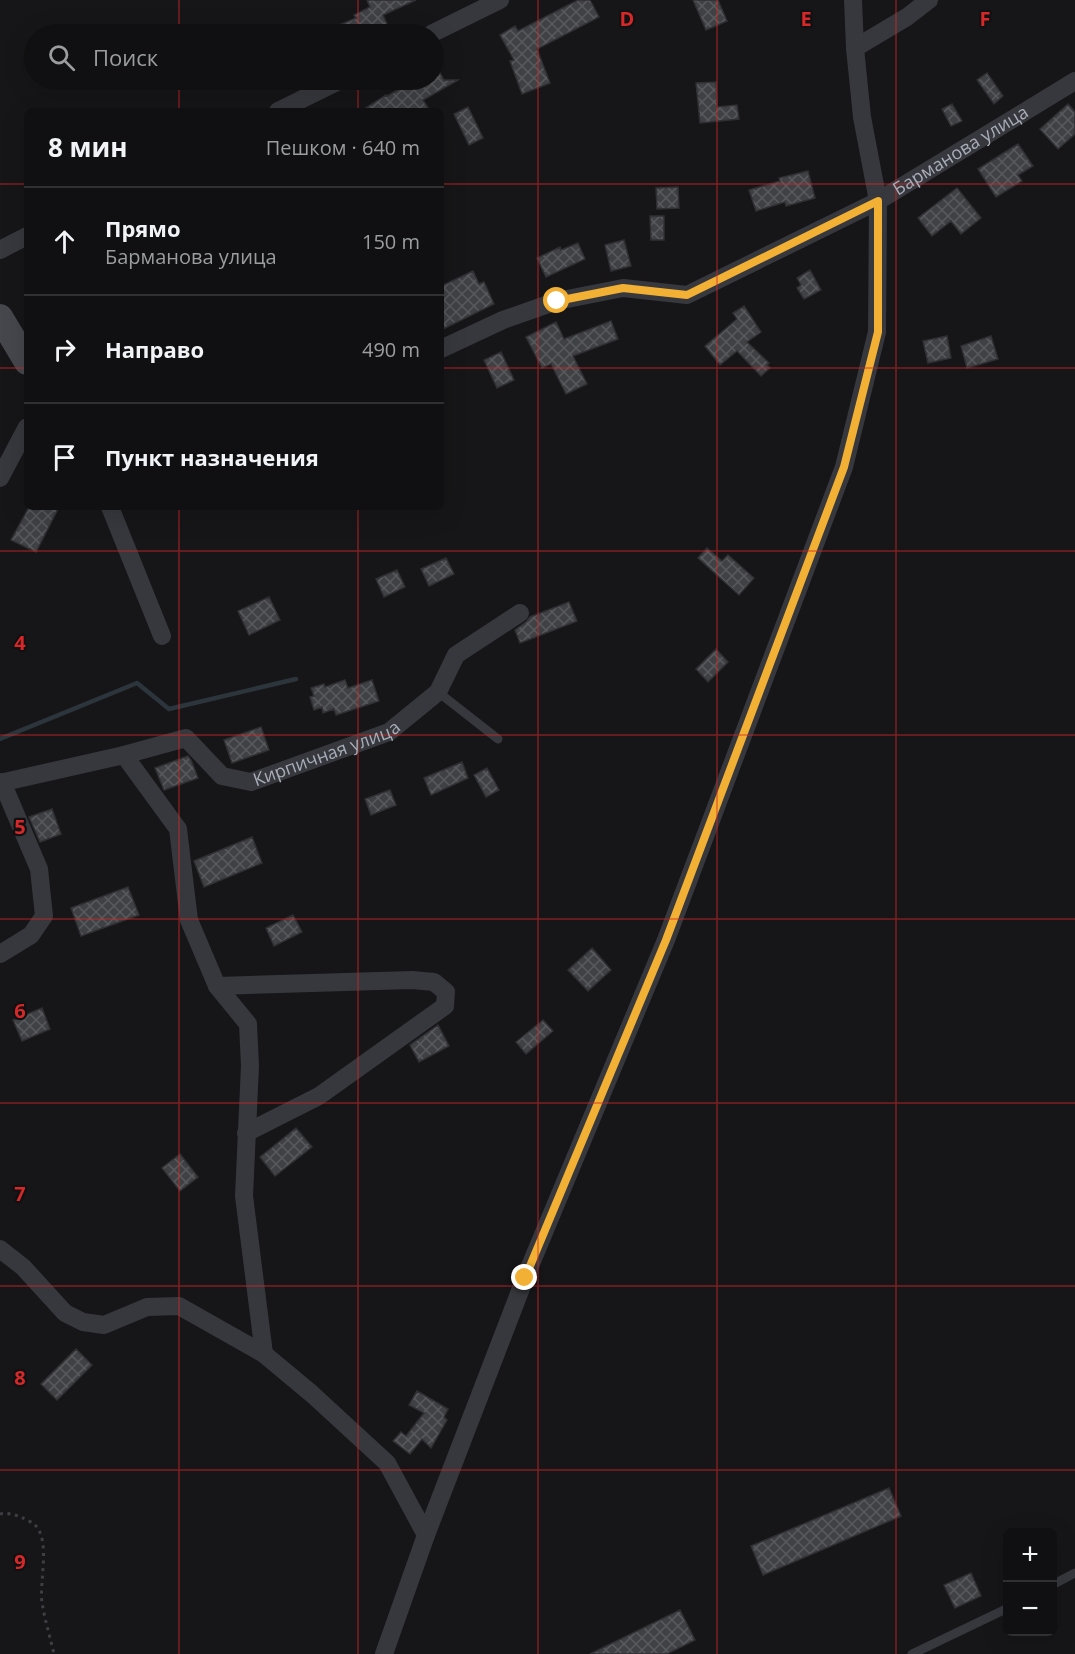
<!DOCTYPE html>
<html lang="ru">
<head>
<meta charset="utf-8">
<style>
	:root { --surface:#101012; --page:#1e1e20; --text:#f1f3f6; --muted:#9c9d9f; --line:#303032 }
	body { margin:0; font-family:"Open Sans",sans-serif; background:var(--page); color:var(--text) }
	.controls { position:absolute; right:18px; bottom:18px; display:grid; overflow:hidden; border-radius:9px; box-shadow:0 6px 24px #0002 }
	.controls button { width:54px; height:54px; display:grid; place-items:center; padding:0; border:0; border-bottom:2px solid var(--line); background:var(--surface); color:var(--text); font:30px sans-serif }
	.stop { position:absolute; width:18px; height:18px; margin:-14px; border:4px solid #f2b134; border-radius:50%; background:#fff }
	.stop.end { background:#f2b134; border-color:#fff; box-shadow:0 2px 6px #0008 }
	.list { margin:0; padding:0; list-style:none }
	h2 { display:flex; justify-content:space-between; align-items:center; height:78px; margin:0; padding:0 24px; font-size:26px }
	h2 small { font-size:20px; font-weight:400; color:var(--muted) }
	.list li { display:grid; grid-template-columns:39px 1fr auto; gap:18px; align-items:center; box-sizing:border-box; height:108px; padding:0 24px; border-top:2px solid var(--line) }
	.list b { display:block; font-size:22px; white-space:nowrap }
	.list p { margin:0; font-size:20px; white-space:nowrap; color:var(--muted) }
	.list em { font-size:20px; font-style:normal; color:var(--muted) }
	.icon { flex:none; width:33px; height:33px; fill:none; stroke:currentColor; stroke-width:2; stroke-linecap:round; stroke-linejoin:round }
	.map { position:relative; flex:none; width:1075px; height:1654px; overflow:hidden }
	.search { position:absolute; background:var(--surface); box-shadow:0 6px 24px #0002; left:24px; top:24px; width:420px; height:66px; display:flex; align-items:center; gap:15px; box-sizing:border-box; padding:0 21px; border-radius:33px; color:var(--muted); font-size:22px }
	.panel { position:absolute; background:var(--surface); box-shadow:0 6px 24px #0002; left:24px; top:108px; width:420px; height:402px; border-radius:9px }
	.map>svg:first-child { display:block }
	.lines { fill:none; stroke-linecap:round; stroke-linejoin:round }
	.stream { stroke:#2c353c; stroke-width:4.5 }
	.building { fill:url(#building-cross-hatch); stroke:#303034; stroke-width:1.5 }
	.path { stroke:#3d3f44; stroke-width:3; stroke-dasharray:3 4.5; stroke-linecap:butt }
	.lane { stroke:#37383d; stroke-width:9 }
	.street { stroke:#37383d; stroke-width:18 }
	.secondary { stroke:#45474d; stroke-width:26 }
	.route { stroke:#f2b134; stroke-width:8 }
	.grid { fill:none; stroke:#d62828; stroke-width:1.5; stroke-opacity:0.55 }
	.labels { text-anchor:middle; stroke-width:4.5; stroke-linejoin:round; paint-order:stroke }
	.street-label { font-size:18px; fill:#a8adb8; stroke:#111113 }
	.grid-label { font-size:20px; text-anchor:middle; font-weight:bold; fill:#d62828; stroke:#111113; stroke-width:4.5; stroke-linejoin:round; paint-order:stroke }
</style>
</head>
<body>
<div class="map">
<svg width="1075" height="1654" viewBox="0 0 1075 1654">
	<defs>
		<pattern id="building-cross-hatch" width="8" height="8" patternUnits="userSpaceOnUse" patternTransform="scale(1.5)"><rect width="8" height="8" fill="#404145"/><path d="M0 0l8 8M0 8l8-8" fill="none" stroke="#595a5e"/></pattern>
	</defs>
	<rect width="100%" height="100%" fill="#161618"/>
	<g class="lines">
		<!-- stream -->
		<path class="stream" d="M0,739l137,-56 32,26 127,-30"/>
	</g>
	<!-- building -->
	<path class="building" d="M367,0h49l-33,15 4,9 -22,10h-21l-5,-9 17,-7 -2,-3 16,-8z
		M578,0h12l9,17 -62,32 13,34 -28,11 -12,-33 4,-1 -14,-25 15,-9 3,5z
		M693,0h25l9,21 -21,9z
		M434,62l10,18h14l-35,20 7,11h-69l25,-16 1,1 29,-16h18z
		M987,73l16,23 -9,8 -17,-24z
		M716,82l1,25 20,-2 2,14 -39,4 -4,-40z
		M952,104l10,17 -11,5 -9,-17z
		M1068,104l7,8v22l-17,15 -18,-20z
		M468,107l15,31 -14,7 -15,-31z
		M1018,144l15,22 -15,9 4,6 -26,16 -18,-28z
		M808,171l7,27 -29,8 -1,-4 -29,9 -7,-21 31,-9 -1,-3z
		M678,187l1,21 -22,1 -1,-21z
		M957,188l24,30 -20,16 -10,-13 -19,15 -14,-18z
		M650,216h14v24h-13z
		M624,240l7,26 -20,5 -6,-26z
		M578,243l7,16 -39,18 -9,-19 23,-11 1,3z
		M810,270l11,20 -17,9 -7,-11 4,-3 -4,-7z
		M473,271l6,13 5,-2 10,22 -53,26v-44z
		M744,306l17,26 -14,10 22,21 -2,2 3,3 -9,8 -24,-25 -17,14 -15,-19 32,-27 -4,-6z
		M611,321l7,18 -45,17 14,28 -21,10 -15,-30 -9,4 -16,-31 30,-15 8,17z
		M947,336l4,22 -23,5 -5,-22z
		M991,336l7,23 -31,9 -6,-22z
		M501,352l13,28 -17,8 -13,-28z
		M29,507h30l-23,45 -25,-12z
		M707,548l15,13 6,-6 26,23 -15,17 -41,-37z
		M446,558l8,16 -25,12 -8,-17z
		M397,570l8,17 -21,10 -8,-18z
		M269,597l11,23 -31,15 -11,-24z
		M569,602l8,19 -57,22 -5,-13 11,-8 4,-5z
		M716,649l12,13 -20,20 -12,-13z
		M345,680l3,8 24,-8 7,21 -43,14 -2,-6 -11,4 -1,-6 -8,3 -4,-13 4,-1 -3,-8 13,-4 1,3z
		M261,727l8,23 -37,13 -8,-23z
		M188,756l3,4 7,18 -34,12 -9,-22z
		M462,762l6,16 -37,17 -7,-17z
		M487,768l12,22 -13,7 -12,-22z
		M390,790l6,15 -25,10 -6,-16z
		M52,809l9,25 -21,8 -11,-25z
		M252,837l10,26 -58,24 -10,-26z
		M128,887l11,28 -58,21 -10,-28z
		M293,915l9,17 -28,14 -8,-18z
		M592,948l19,22 -23,21 -20,-21z
		M42,1008l8,21 -28,12 -9,-21z
		M543,1020l10,11 -27,23 -10,-12z
		M438,1025l11,21 -30,16 -9,-17z
		M296,1128l16,19 -37,29 -15,-19z
		M180,1154l18,23 -18,14 -18,-23z
		M76,1349l16,16 -35,35 -16,-16z
		M417,1391l31,18 -4,8 3,3 -16,28 -9,-9 -12,15 -17,-13 8,-9 5,4 18,-23 -15,-8z
		M889,1488l12,28 -138,59 -12,-29z
		M971,1573l10,23 -26,12 -11,-23z
		M680,1610l15,30 -28,14h-77z"/>
	<g class="lines">
		<!-- path -->
		<path class="path" d="M0,1514c7,-2 16,1 23,4 3,2 9,4 12,7 16,16 4,57 7,78 3,17 8,34 12,51"/>
		<!-- lane -->
		<path class="lane" d="M438,692l60,47
			M1052,1585l23,-12
			M912,1654l96,-46"/>
		<!-- street -->
		<g class="street">
			<path d="M431,34l69,-34"/>
			<path d="M855,48l52,-31 22,-17"/>
			<path d="M278,111l63,-31"/>
			<path d="M0,250l27,-14"/>
			<path id="s1" d="M441,349l62,-29 54,-19 66,-13 64,7 191,-94 197,-120"/>
			<path d="M0,478l27,-51"/>
			<path d="M110,507l52,129"/>
			<path d="M124,755l54,74 11,91 28,66 31,38 2,42 -6,130 20,158"/>
			<path id="s2" d="M0,783l124,-28 62,-17 36,38 29,6 138,-50 49,-40 18,-37 64,-42"/>
			<path d="M0,954l31,-19 13,-19 -5,-47 -37,-87"/>
			<path d="M217,986l195,-6 22,2 12,10 -1,14 -126,90 -73,37"/>
			<path d="M0,1249l23,18 42,46 18,9 21,3 43,-18 32,-1 85,48 48,40 75,69 39,72"/>
			<path d="M384,1654l42,-119 99,-257 141,-338 178,-473 33,-135 1,-131 -16,-84 -7,-69 -2,-48"/>
		</g>
		<!-- secondary -->
		<path class="secondary" d="M0,317l27,45"/>
	</g>
	<g class="lines">
		<!-- route -->
		<path class="route" d="M525,1278l141,-338 178,-473 34,-135v-131l-191,94 -64,-7 -66,13"/>
	</g>
	<!-- grid -->
	<path class="grid" d="M179,0v34M358,0v34M538,0v1654M717,0v1654M896,0v1654M179,80v31M358,80v31M0,184h27M441,184h634M0,368h27M441,368h634M179,507v1147M358,507v1147M0,551h1075M0,735h1075M0,919h1075M0,1103h1075M0,1286h1075M0,1470h1075"/>
	<g class="labels">
		<!-- street labels -->
		<g class="street-label">
			<text dy="6" stroke="none"><textPath href="#s1" startOffset="567">Барманова улица</textPath></text>
			<text dy="6" stroke="none"><textPath href="#s2" startOffset="354">Кирпичная улица</textPath></text>
		</g>
	</g>
	<g class="grid-label">
		<text x="627" y="26">D</text>
		<text x="806" y="26">E</text>
		<text x="985" y="26">F</text>
		<text x="20" y="650">4</text>
		<text x="20" y="834">5</text>
		<text x="20" y="1018">6</text>
		<text x="20" y="1201">7</text>
		<text x="20" y="1385">8</text>
		<text x="20" y="1569">9</text>
	</g>
</svg>
<div class="controls">
<button>+</button>
<button>−</button>
</div>
<div class="stop" style="left:557px;top:301px"></div>
<div class="stop end" style="left:525px;top:1278px"></div>
<div class="search"><svg class="icon" aria-label="search" viewBox="0 0 24 24"><circle cx="10" cy="10" r="6"/><path d="M15 15l6 6"/></svg>Поиск</div>
<section class="panel">
<h2>8 мин<small>Пешком · 640 m</small></h2>
<ul class="list">
<li><svg class="icon" aria-label="ahead" viewBox="0 0 24 24"><path d="M12 20V5M6 11l6-6 6 6"/></svg><div><b>Прямо</b><p>Барманова улица</p></div><em>150 m</em></li>
<li><svg class="icon" aria-label="right" viewBox="0 0 24 24"><path d="M7 20v-9h11M14 6l5 5-5 5"/></svg><div><b>Направо</b></div><em>490 m</em></li>
<li><svg class="icon" aria-label="arrive" viewBox="0 0 24 24"><path d="M6 21V4h12l-3 4 3 4H6"/></svg><div><b>Пункт назначения</b></div></li>
</ul>
</section>
</div>
</body>
</html>
